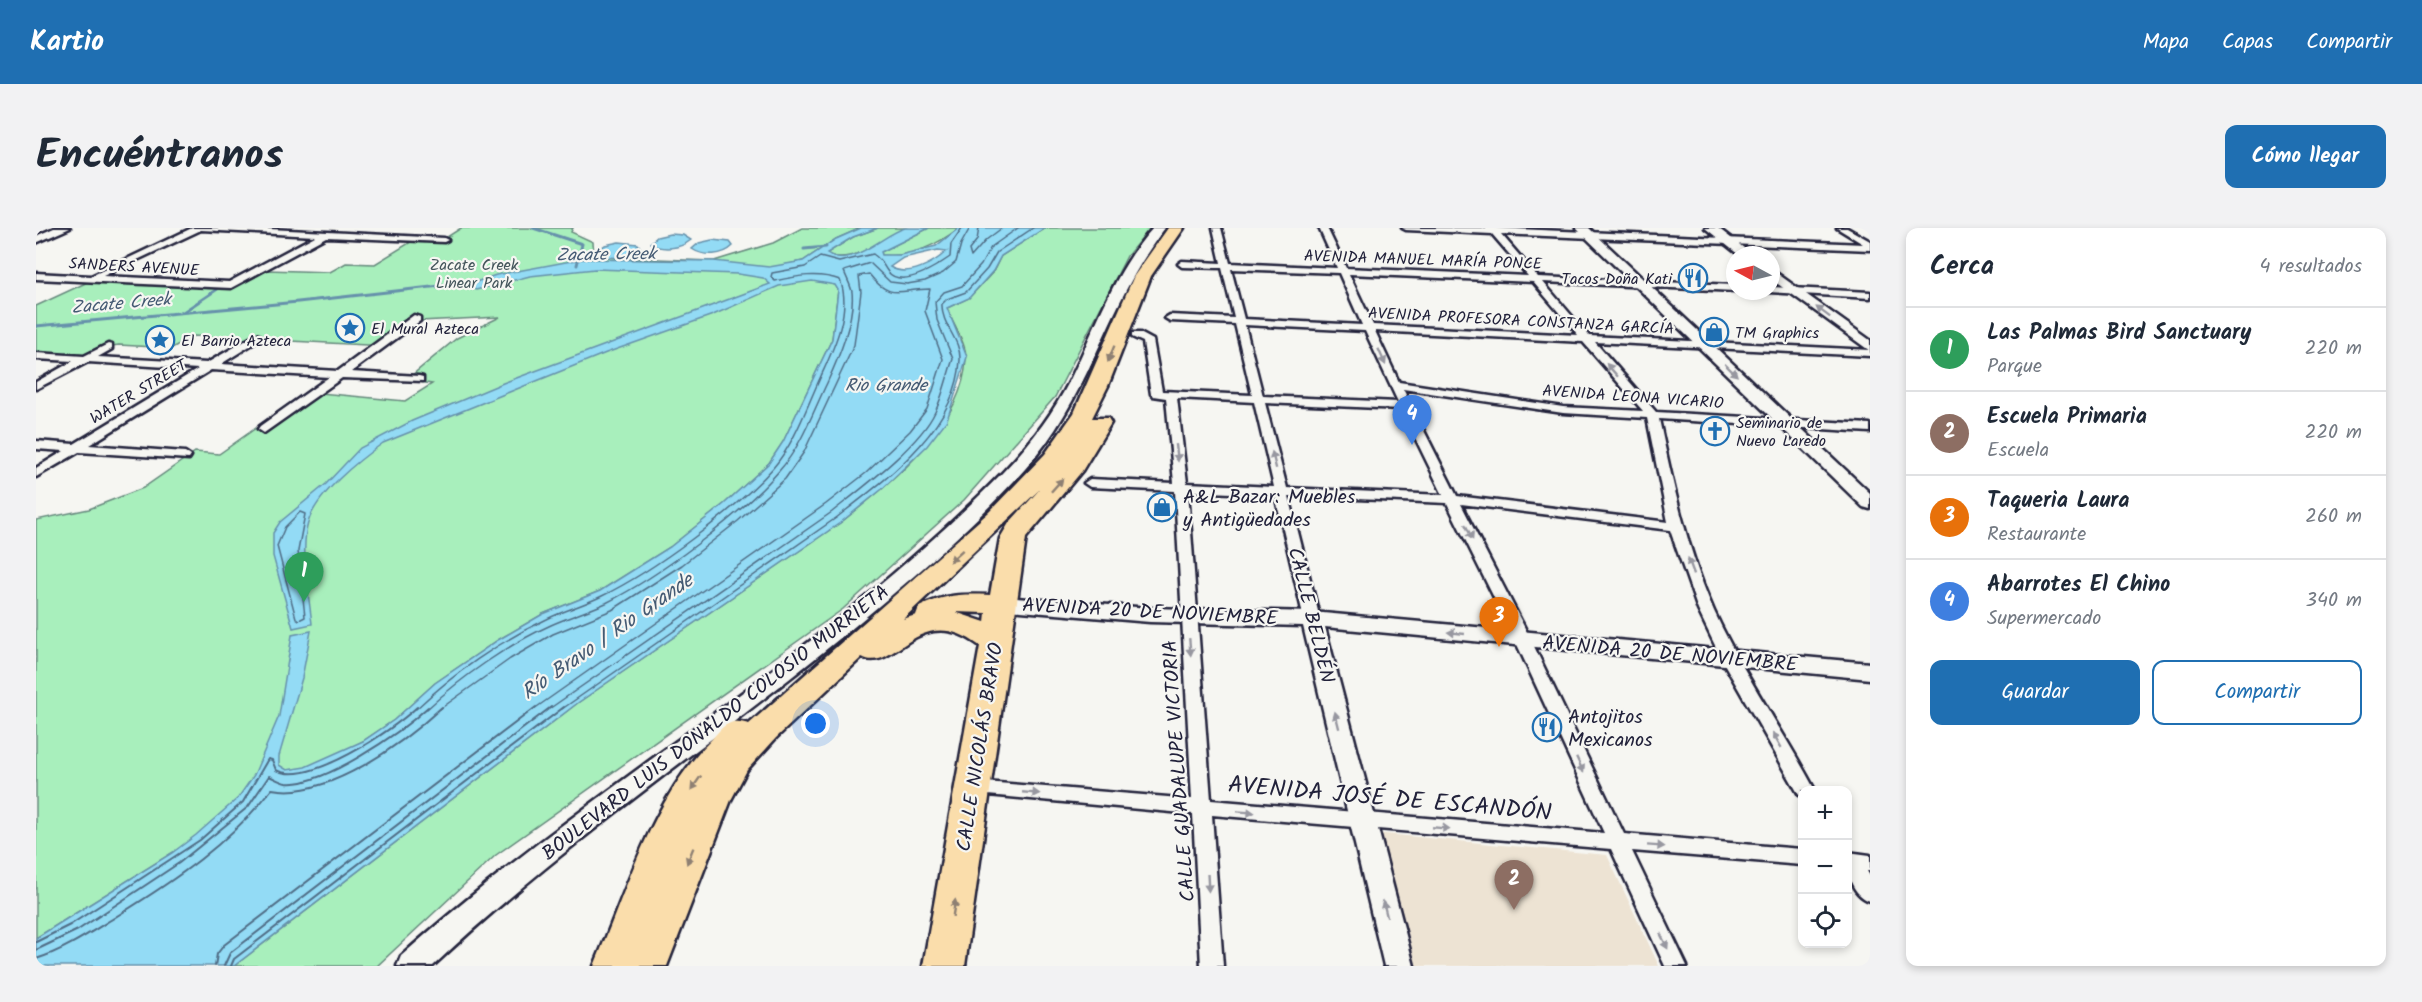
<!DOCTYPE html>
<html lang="es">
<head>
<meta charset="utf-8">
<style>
	:root { --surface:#fff; --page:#f2f2f3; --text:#1f2937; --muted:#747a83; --line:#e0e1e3; --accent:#1f6fb2 }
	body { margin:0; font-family:Kalam,sans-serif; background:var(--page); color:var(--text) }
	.controls { position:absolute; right:18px; bottom:18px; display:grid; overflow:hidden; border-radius:12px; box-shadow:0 3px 9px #0003 }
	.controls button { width:54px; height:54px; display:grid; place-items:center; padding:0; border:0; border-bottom:2px solid var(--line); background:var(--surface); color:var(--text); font:30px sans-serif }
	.compass { position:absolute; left:1690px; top:18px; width:54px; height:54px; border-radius:50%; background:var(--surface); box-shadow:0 3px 9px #0003; rotate:277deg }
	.you { position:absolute; left:780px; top:496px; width:21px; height:21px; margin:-15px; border:4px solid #fff; border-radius:50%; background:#1a73e8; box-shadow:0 0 0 9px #1a73e833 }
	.badge { display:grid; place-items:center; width:39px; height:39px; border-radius:50%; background:var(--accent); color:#fff; font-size:20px; font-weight:700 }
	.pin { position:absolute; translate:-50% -50px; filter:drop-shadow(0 2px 3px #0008) }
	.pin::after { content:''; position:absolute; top:32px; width:21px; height:18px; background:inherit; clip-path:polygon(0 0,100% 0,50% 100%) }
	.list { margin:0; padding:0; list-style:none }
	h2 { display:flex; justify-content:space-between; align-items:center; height:78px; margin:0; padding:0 24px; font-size:26px }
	h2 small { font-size:20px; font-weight:400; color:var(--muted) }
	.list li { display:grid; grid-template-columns:39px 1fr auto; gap:18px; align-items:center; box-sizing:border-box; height:84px; padding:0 24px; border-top:2px solid var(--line) }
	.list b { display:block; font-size:22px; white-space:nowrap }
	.list p { margin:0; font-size:20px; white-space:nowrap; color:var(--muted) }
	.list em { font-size:20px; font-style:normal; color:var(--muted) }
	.actions { display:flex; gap:12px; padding:18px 24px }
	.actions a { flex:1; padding:14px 0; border:2px solid var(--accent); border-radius:12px; text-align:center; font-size:21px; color:var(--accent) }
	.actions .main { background:var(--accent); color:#fff }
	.icon { flex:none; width:33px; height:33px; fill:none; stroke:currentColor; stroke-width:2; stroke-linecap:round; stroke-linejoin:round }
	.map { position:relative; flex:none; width:1834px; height:738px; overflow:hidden; border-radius:12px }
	header { display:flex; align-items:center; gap:36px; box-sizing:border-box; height:84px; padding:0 30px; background:var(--accent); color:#fff }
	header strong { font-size:28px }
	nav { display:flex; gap:33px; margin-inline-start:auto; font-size:21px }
	.intro { display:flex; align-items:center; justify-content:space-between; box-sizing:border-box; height:144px; padding:0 36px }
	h1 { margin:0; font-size:42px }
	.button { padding:15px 27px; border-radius:12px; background:var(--accent); color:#fff; font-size:21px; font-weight:700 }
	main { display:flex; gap:36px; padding:0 36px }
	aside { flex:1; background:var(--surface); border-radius:12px; box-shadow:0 3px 9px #0003 }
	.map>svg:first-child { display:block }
	.built { fill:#ede3d3 }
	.green { fill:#a8efbc; stroke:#65887c; stroke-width:1.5 }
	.water { fill:#93dbf5; stroke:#6691ab; stroke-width:1.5; fill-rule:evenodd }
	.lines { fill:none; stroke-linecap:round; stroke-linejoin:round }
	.shore-far1 { stroke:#4f6c85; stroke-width:1.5 }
	.shore { stroke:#4f6c85; stroke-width:2 }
	.stream { stroke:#6691ab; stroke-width:3 }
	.street-casing { stroke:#22223b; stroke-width:5 }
	.secondary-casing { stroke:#22223b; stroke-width:5 }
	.highway-casing { stroke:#22223b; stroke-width:5 }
	.street { fill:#f6f6f2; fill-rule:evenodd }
	.secondary { fill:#f6f6f2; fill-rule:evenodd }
	.highway { fill:#faddab; fill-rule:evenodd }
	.oneway { fill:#9797a0 }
	.oneway2 { fill:#8e8073 }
	.labels { text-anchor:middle; stroke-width:4.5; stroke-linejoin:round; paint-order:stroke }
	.far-street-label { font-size:16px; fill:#22223b; stroke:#f6f6f2 }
	.far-park-label { font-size:16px; fill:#44555b; stroke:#f6f6f2 }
	.far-poi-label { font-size:16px; fill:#22223b; stroke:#f6f6f2; text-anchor:start }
	.far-water-label { font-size:18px; font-style:italic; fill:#445a73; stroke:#f6f6f2 }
	.poi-label { font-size:20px; fill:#22223b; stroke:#f6f6f2; text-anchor:start }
	.street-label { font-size:20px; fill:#22223b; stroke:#f6f6f2 }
	.water-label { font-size:21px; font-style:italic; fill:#445a73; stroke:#f6f6f2 }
	.near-street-label { font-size:24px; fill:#22223b; stroke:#f6f6f2 }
</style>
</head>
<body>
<header>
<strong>Kartio</strong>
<nav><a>Mapa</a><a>Capas</a><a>Compartir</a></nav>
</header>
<div class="intro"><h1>Encuéntranos</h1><a class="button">Cómo llegar</a></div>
<main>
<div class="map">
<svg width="1834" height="738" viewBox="0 0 1834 738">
	<rect width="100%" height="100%" fill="#f6f6f2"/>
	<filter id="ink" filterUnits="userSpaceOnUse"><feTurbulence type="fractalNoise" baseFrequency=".0167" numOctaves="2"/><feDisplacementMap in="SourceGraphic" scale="12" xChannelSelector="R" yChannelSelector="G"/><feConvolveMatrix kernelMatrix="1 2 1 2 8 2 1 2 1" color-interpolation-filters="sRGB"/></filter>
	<g filter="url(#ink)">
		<!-- built -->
		<path class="built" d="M1339,605l232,22 52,111h-248z"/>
		<!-- green -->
		<path class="green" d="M425,0h112l-2,4 22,10 1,13 6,2 114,4 59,-18 29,-15h59l-25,11 -33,22 -32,7 65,17 2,5 -6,49 -49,103 -14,21 -45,41 -54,43 -70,44 -57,23 -45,26 -63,43 -41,37 -31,21 -191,112 -136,85v-418l53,-11 54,-21 52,-36 24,2 37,-26 12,1 52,-36 85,8 27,-17 -13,-2 5,-5 -13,-1 46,-38 43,-21 -80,4 -34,25 -193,-10 -21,12 -53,-3 -15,2 -18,10 -50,-3v-48l54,-25 143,7 34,-18 63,2 16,-9 29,1 39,-24 27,1z
			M842,0h27c-18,10 -58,40 -78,25l26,-16z
			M893,0h30c-22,17 -47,30 -77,27l-1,-3z
			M1009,0h105l-23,28 -72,141 -91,103 -121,109 -347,246 -119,111h-143l345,-264 261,-179c49,-39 123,-95 126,-164 1,-16 -14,-35 -19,-51l22,-10 24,-26 8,-16z"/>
		<!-- water -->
		<path class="water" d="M825,0h17l-25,9 -26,16c24,17 56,-19 78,-25 7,0 17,0 24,0l-48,24 1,3h18l36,-9 23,-18h86l-44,28 -8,15 -24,27 -22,10 20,49 -20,63 -20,26 -46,44 -41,33 -261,179 -345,264h-198v-28l136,-85 24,-18 42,-37 16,-23 25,-59 13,-81 19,-4 -9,47 -23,78v9l8,5 18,-3 58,-26 31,-21 41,-37 63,-43 45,-26 57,-23 70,-44 54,-43 45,-41 14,-21 49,-103 6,-49 -3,-5 -23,-4 -33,5 -66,29 -107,38 -223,90c-24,17 -67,51 -75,80 -8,26 1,73 4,101l-19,4 -20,-72v-23l7,-11 46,-38 34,-36 52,-27 91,-38 267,-99 -7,-6 -25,-4 -143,-5 -65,7 -54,14 -12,-4 32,-11 86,-16 132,2 55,6 34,-6 33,-22zM902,22l9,1c-13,12 -39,27 -57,16l13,-9z
			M634,6l13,1 8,5c-11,9 -30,11 -41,3l7,-6z
			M676,12l18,2 3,4c-10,10 -29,11 -41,3l7,-6z
			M583,14l19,2 3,5c-11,9 -34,12 -45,3l9,-7z"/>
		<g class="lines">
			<!-- shore-far1 -->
			<path class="shore-far1" d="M943,0l-2,12 -8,10 2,7 15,-17 16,-12
				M264,284l5,2 -7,37 7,66 -6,3 -3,-2 -19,-72 8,-19z
				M380,481c37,-35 84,-68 131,-90 18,-9 37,-14 55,-23 50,-24 134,-86 171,-128 22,-25 34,-62 48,-92 13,-28 31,-66 19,-96 -22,-8 -43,-4 -65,1l-4,-4 1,-4 33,-6 15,-10 19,5 34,-8c10,7 9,10 15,18 14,17 49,-6 62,-15l1,-13 11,-16
				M391,481c35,-32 80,-64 124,-84 18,-8 37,-14 55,-22 52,-26 135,-88 173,-132 22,-24 34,-59 48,-88 11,-24 28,-63 25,-91 -1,-6 -6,-15 -8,-21l26,-8 20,19 17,2 18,-3 18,-8 13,-11 5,-18 9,-16
				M404,481l70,-50 43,-25 59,-24 70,-45 56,-44 47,-42 19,-27 50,-107 7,-53 -2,-16 10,-2c22,28 31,15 61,15l-5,22 18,48 -16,50 -17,22 -44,42 -40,31 -292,205
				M513,481l283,-197c30,-24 87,-66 103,-100 8,-16 12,-36 18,-53l-16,-39 -2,-18 9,-10 18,-6 19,-21 10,-18 27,-19
				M526,481l274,-191c49,-38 121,-89 124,-158 1,-21 -19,-35 -18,-56l5,-5 19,-7 21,-23 10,-17 36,-24"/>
			<!-- shore -->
			<path class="shore" d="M0,714l34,-17 130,-85 43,-38 25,-43 4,1 4,10c34,17 115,-39 141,-63
				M0,722l42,-20 101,-67 69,-56 21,-31c5,2 12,6 17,7 37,4 115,-51 142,-76
				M0,731c29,-9 55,-27 81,-43 58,-36 113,-73 155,-127 56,11 131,-46 170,-82
				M179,738l2,-12 7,-9 312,-238
				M188,738l6,-13 321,-246
				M195,738l3,-7 330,-252"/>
			<!-- stream -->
			<path class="stream" d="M497,0l49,16 -5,21
				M768,21l22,-2
				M147,84l36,-24
				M0,98l262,-24 178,-20"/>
			<!-- street casing -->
			<g class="street-casing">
				<path id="street" d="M156,0h58l194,10 4,2 -4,2 -118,-5 -95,51 -195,-9v-6l55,3zM165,2l114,6 -86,46 -126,-6z
					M1177,0h8l9,35 107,5 -18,-40h8l19,40 182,8 -36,-42 -86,-4 -4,-2h93l368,16 -26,-16h10l23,13v9l-369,-16 37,43 197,8v6l-192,-9 46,54 281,14v6l-275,-14 61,70 214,12v8l-211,-13c14,66 28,131 55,192 29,63 69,119 101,179h-13v6l-3,-1 -77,-135 -24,-50 -28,-80 -209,-26 70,136 93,194 178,15v16l-170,-14 55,115h-22l-54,-117 -399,-34 11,151h-22l-8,-152 -227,-21 -2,-5 2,-5 7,-2 219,18 -17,-308 -85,-4 -6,-4 6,-4 84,4 -8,-85 -13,-2 -2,-2 -8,-52 -11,-5v-4h8l13,7 9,51 90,4 -17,-71 -65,-3 -5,-3 5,-3 64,3 -12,-50 -40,-1 -4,-3 4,-3 39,2zM1195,41l108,4 23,52 -118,-6zM1313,46l184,8 45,53 -205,-10zM1209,97l120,6 33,71 -135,-6zM1339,103l208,11 60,69 -80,-4 -164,-25zM1367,161l160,24 84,5 21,104 -211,-26zM1141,170l77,4 20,85 -87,-4zM1229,175l136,6 42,86 -156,-7zM1152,263l87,4 29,124 8,5 8,-5 -31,-123 158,7 68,137 89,193 -393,-33z
					M1735,59l99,5v6l-102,-6 3,-1z
					M378,87l6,2v4l-69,51 68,4 4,1v4l-81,-3 -78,55 -6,-4 2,-3 69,-49 -118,-7 -122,75 96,7 6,4 -2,3 -110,-7 -43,25v-9l28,-17 -28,-2v-8l38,3 124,-75 -110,-7 -52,27v-7l37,-21 -37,-2v-6l48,3 24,-12 4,1v4l-14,8 109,6 50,-29 5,3 -1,2 -40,25 117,7z
					M1812,624l22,3v16h-3l3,5v25c-20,-7 -24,-31 -22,-49z"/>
			</g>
			<!-- secondary casing -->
			<g class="secondary-casing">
				<path id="secondary" d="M18,0h16l-34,15v-7z
					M1117,0h12c-60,77 -73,167 -140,241 -42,47 -91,90 -139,131 -147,126 -312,233 -453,366h-36l4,-10c192,-172 422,-299 602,-484 26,-27 49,-57 66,-90 26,-52 44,-110 84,-154z
					M1540,0h13l281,265v16l-7,-2z
					M1669,0h13l35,27h-14z
					M1735,41l99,71v11l-99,-72z
					M967,369l147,11 162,4 558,51v16l-545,-52 89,339h-30l-81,-340 -153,-4 -154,-13 -4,-5 4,-5z"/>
			</g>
			<!-- highway casing -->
			<g class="highway-casing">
				<path id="highway" d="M1132,0h16l-33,48 -43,110 -16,32h16l3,5 -29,48 -56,67 -61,428h-42l57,-320c-62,-47 -85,29 -118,11l-86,81 -29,32 -16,30 -64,166h-73c33,-76 57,-166 117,-226 5,-5 10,-13 17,-16 7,-4 14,-2 21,0l240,-212 56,-58 29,-41 60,-137zM1004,261l-31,34 -9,15 -10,57c-30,-1 -44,-1 -71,12l-3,8 -13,4zM919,384l31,1 -1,9z"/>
			</g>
			<!-- street -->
			<use href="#street" class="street"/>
			<!-- secondary -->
			<use href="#secondary" class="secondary"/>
			<!-- highway -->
			<use href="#highway" class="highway"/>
		</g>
		<!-- one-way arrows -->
		<defs><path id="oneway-solid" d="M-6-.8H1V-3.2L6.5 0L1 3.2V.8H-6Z" transform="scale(1.5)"/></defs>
		<g class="oneway">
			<use href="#oneway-solid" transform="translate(1787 84) rotate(-143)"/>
			<use href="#oneway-solid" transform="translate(1346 129) rotate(66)"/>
			<use href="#oneway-solid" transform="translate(1576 142) rotate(-131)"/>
			<use href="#oneway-solid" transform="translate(1695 142) rotate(44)"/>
			<use href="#oneway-solid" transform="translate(1141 225) rotate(83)"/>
			<use href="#oneway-solid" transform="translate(1238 232) rotate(-104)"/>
			<use href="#oneway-solid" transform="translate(1433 304) rotate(64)"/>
			<use href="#oneway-solid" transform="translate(1655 338) rotate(-110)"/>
			<use href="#oneway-solid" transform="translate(1420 405) rotate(-174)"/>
			<use href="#oneway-solid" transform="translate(1154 419) rotate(85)"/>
			<use href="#oneway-solid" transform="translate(1301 492) rotate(-104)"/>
			<use href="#oneway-solid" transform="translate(1741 512) rotate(-120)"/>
			<use href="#oneway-solid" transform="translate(1544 537) rotate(65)"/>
			<use href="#oneway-solid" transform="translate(995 565) rotate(5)"/>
			<use href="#oneway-solid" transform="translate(1210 584) rotate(4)"/>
			<use href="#oneway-solid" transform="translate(1405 600) rotate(5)"/>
			<use href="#oneway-solid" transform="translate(1620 618) rotate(4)"/>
			<use href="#oneway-solid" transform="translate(1172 655) rotate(87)"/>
			<use href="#oneway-solid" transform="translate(1349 681) rotate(-104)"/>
			<use href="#oneway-solid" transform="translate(1628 713) rotate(64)"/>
		</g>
		<g class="oneway2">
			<use href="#oneway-solid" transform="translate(1075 126) rotate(112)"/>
			<use href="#oneway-solid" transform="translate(1021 257) rotate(-48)"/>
			<use href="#oneway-solid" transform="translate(920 328) rotate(138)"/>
			<use href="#oneway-solid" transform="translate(660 555) rotate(125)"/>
			<use href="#oneway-solid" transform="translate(654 628) rotate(112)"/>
			<use href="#oneway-solid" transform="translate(918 680) rotate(-81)"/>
		</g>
	</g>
	<!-- icons -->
	<defs>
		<g id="restaurant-ring" transform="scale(1.5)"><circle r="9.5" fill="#f6f6f2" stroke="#1f6fb2" stroke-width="1.5"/><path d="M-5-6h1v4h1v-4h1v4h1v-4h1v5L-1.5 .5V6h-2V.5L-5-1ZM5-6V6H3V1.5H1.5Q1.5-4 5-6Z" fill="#1f6fb2"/></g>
		<g id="sight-ring" transform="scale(1.5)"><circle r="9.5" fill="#f6f6f2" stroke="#1f6fb2" stroke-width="1.5"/><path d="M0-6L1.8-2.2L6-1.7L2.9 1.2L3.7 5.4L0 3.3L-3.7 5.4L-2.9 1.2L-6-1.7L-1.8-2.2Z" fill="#1f6fb2"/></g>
		<g id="shop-ring" transform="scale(1.5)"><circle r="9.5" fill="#f6f6f2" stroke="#1f6fb2" stroke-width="1.5"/><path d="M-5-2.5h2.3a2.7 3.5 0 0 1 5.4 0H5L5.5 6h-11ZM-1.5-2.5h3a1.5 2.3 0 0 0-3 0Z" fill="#1f6fb2"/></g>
		<g id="church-ring" transform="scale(1.5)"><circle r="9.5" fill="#f6f6f2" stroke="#1f6fb2" stroke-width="1.5"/><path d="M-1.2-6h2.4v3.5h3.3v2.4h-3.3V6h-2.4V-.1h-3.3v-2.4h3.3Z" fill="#1f6fb2"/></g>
	</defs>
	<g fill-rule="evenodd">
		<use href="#restaurant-ring" x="1657" y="50"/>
		<use href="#sight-ring" x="314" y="100"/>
		<use href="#shop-ring" x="1678" y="104"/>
		<use href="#sight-ring" x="124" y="112"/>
		<use href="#church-ring" x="1679" y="203"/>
		<use href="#shop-ring" x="1126" y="279"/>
		<use href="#restaurant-ring" x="1511" y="499"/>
	</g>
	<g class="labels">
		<!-- far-street labels -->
		<g class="far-street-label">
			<text transform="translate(1387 31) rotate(2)" y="6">AVENIDA MANUEL MARÍA PONCE</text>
			<text transform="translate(98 38) rotate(3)" y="6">SANDERS AVENUE</text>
			<text transform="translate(1485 92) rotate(3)" y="6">AVENIDA PROFESORA CONSTANZA GARCÍA</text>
			<text transform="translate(102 163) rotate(-31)" y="6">WATER STREET</text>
			<text transform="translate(1597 168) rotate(4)" y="6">AVENIDA LEONA VICARIO</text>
		</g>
		<!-- far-park labels -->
		<g class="far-park-label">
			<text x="438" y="42">Zacate Creek<tspan x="438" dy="18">Linear Park</tspan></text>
		</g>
		<!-- far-poi labels -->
		<g class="far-poi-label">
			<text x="1636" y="56" text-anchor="end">Tacos Doña Kati</text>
			<text x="335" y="106">El Mural Azteca</text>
			<text x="1699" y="110">TM Graphics</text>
			<text x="145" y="118">El Barrio Azteca</text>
			<text x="1700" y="200">Seminario de<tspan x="1700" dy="18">Nuevo Laredo</tspan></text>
		</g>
		<!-- far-water labels -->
		<g class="far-water-label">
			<text transform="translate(570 26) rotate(-1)" y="6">Zacate Creek</text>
			<text transform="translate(85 75) rotate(-5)" y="6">Zacate Creek</text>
			<text x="850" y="163">Rio Grande</text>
		</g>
		<!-- poi labels -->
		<g class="poi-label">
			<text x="1147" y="275">A&amp;L Bazar: Muebles<tspan x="1147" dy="23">y Antigüedades</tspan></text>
			<text x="1532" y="495">Antojitos<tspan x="1532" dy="23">Mexicanos</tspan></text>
		</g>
		<!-- street labels -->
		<g class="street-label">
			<text transform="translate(1114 383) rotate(3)" y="7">AVENIDA 20 DE NOVIEMBRE</text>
			<text transform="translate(1276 387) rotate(76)" y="7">CALLE BELDÉN</text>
			<text transform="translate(1634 425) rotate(5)" y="7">AVENIDA 20 DE NOVIEMBRE</text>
			<text transform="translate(679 494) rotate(-38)" y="7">BOULEVARD LUIS DONALDO COLOSIO MURRIETA</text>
			<text transform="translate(943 519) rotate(-81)" y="7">CALLE NICOLÁS BRAVO</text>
			<text transform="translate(1142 543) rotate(-94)" y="7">CALLE GUADALUPE VICTORIA</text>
		</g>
		<!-- water labels -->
		<g class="water-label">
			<text transform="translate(571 408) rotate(-35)" y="7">Río Bravo / Rio Grande</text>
		</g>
		<!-- near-street labels -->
		<g class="near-street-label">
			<text transform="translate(1354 570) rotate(5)" y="8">AVENIDA JOSÉ DE ESCANDÓN</text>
		</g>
	</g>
</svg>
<div class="controls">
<button>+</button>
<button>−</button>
<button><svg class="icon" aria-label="locate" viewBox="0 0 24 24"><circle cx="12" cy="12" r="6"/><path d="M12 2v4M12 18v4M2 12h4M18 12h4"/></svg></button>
</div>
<svg class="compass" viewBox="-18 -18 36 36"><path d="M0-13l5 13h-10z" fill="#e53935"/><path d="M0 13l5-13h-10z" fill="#747a83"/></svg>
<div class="you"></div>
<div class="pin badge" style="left:268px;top:374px;background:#2e9e5b">1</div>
<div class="pin badge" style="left:1478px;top:682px;background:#8d6e63">2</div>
<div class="pin badge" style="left:1463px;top:419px;background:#e8710a">3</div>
<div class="pin badge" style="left:1376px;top:217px;background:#3f7fe0">4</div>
</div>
<aside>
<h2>Cerca<small>4 resultados</small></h2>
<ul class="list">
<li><span class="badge" style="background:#2e9e5b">1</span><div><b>Las Palmas Bird Sanctuary</b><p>Parque</p></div><em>220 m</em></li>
<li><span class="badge" style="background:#8d6e63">2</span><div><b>Escuela Primaria</b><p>Escuela</p></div><em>220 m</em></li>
<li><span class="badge" style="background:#e8710a">3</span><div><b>Taqueria Laura</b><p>Restaurante</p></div><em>260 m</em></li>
<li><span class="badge" style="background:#3f7fe0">4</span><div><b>Abarrotes El Chino</b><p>Supermercado</p></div><em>340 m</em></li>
</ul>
<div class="actions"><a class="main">Guardar</a><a>Compartir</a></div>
</aside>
</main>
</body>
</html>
